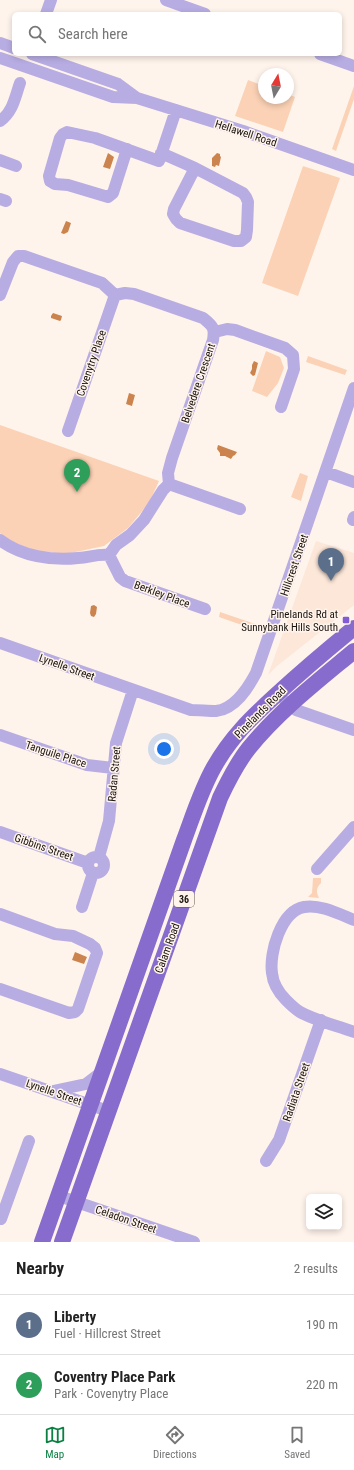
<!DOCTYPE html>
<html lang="en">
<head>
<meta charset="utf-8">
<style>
	:root { --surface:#fff; --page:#f2f2f2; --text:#222; --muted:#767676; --line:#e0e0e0; --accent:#0b8043 }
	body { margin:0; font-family:"Roboto Condensed",sans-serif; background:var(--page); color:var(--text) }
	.controls { position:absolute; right:12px; bottom:12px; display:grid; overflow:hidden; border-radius:6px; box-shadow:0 2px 6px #0003 }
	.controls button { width:36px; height:36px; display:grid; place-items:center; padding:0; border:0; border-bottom:1px solid var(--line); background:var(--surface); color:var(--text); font:20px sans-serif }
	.compass { position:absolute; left:258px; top:68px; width:36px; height:36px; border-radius:50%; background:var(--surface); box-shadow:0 2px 6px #0003; rotate:10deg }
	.you { position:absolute; left:164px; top:749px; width:14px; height:14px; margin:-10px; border:3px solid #fff; border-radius:50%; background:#1a73e8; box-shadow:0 0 0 6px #1a73e833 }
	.badge { display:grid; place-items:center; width:26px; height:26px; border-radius:50%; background:var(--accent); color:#fff; font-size:13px; font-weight:700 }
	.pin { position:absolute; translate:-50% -33px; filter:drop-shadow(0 1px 2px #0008) }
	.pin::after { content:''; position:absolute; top:21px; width:14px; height:12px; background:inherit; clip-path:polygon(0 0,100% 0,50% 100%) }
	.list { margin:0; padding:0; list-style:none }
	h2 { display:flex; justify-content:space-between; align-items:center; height:52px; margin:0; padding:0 16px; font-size:17px }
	h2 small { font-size:13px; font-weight:400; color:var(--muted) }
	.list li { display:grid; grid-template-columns:26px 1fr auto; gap:12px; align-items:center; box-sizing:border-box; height:60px; padding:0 16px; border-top:1px solid var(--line) }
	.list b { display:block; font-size:15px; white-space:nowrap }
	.list p { margin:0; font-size:13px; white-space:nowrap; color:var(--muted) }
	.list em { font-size:13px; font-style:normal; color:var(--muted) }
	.icon { flex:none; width:22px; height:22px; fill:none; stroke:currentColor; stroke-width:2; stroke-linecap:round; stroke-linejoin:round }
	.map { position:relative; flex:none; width:354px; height:1242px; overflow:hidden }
	.search { position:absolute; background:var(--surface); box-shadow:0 2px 6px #0003; left:12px; right:12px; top:12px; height:44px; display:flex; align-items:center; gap:10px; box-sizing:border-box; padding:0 14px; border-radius:6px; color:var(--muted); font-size:15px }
	.sheet { height:172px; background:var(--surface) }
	nav { display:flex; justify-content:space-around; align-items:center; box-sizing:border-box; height:56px; border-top:1px solid var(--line); background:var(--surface); font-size:11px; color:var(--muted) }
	nav a { display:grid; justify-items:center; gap:2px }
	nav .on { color:var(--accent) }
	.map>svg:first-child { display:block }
	.built { fill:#fce7d9 }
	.green { fill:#fbd2b5 }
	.water { fill:#cc844e }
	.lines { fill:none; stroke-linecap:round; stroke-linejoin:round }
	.minor { stroke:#b8ade3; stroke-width:12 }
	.major { stroke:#876cce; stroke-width:16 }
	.poi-dot { fill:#825cd7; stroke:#fff4ec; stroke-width:1.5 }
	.labels { text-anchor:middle; stroke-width:3; stroke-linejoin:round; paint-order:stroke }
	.shield { fill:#fff4ec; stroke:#5f5751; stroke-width:1 }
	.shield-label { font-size:10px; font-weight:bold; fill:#1a140f }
	.street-label { font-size:11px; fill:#1a140f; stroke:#fff4ec }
	.poi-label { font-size:11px; fill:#1a140f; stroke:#fff4ec; text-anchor:end }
</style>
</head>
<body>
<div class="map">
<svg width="354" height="1242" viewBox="0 0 354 1242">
	<rect width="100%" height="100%" fill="#fff4ec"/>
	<!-- built -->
	<path class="built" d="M316,541l38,12v52l-77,61 -9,9z"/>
	<!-- green -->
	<path class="green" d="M248,80l16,6v12h24v-4l7,3 -12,35 -48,-16z
		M354,86v13l-18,52 -4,-2z
		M303,166l37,12 -42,118 -36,-13z
		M266,351l14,6 4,11 -6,15 -11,14 -15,-6z
		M308,356l39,14 -2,5 -39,-13z
		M0,425l159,56 -10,22 -21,25 -24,18 -38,8 -31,-3 -31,-13 -4,-5z
		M300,473l8,3 -7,25 -10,-4z
		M220,612l38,13 -2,5 -37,-13z
		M313,878h8v5c-5,5 -5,9 -2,15l-11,-1 4,-4z"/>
	<!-- water -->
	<path class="water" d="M108,153l6,4 -4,12 -7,-2z
		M217,153l3,1v2l1,1 -2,9 -3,-1 -1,2 -3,-1v-8z
		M66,221l5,2 -3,9 -4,2 -3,-1z
		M53,313l9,3 -1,4 -1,1 -9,-3v-2z
		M254,361l4,2 -3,12 -2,1 -3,-3 2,-4v-4z
		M129,393l6,2 -3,11 -6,-2z
		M218,445l19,7 -2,3 -2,1 -2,3 -6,-3h-5v-3l-3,-4z
		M94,605l3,2 -1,7 -2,3 -3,-1 -1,-3 1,-7z
		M75,952l12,5 -3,7 -12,-4z"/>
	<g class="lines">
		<!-- minor -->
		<path class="minor" d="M166,0l39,14
			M46,14l5,-14
			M0,43l14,5
			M32,54l86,30 19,14
			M320,54l34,12
			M0,58l113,39 24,1 106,33 111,39
			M0,121c13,-9 15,-24 20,-38
			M127,149l-14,44 -5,4 -40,-12 -13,-1 -5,-3 -1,-5 11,-38 3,-4 4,-2 28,6 64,23 17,-51
			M161,153l34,15 48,25 3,4 2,5 -1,28 -1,7 -5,4h-7l-54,-18 -4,-4 -3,-5 1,-5 21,-41
			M0,160l16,6
			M0,199l6,2
			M0,295l13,-33 5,-6h6l78,27 13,12
			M215,332l12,-3 8,1 50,18 8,7 1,14 -13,38
			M68,431l47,-136
			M326,472l28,10
			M169,484l71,25
			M353,520l1,-3
			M0,540c21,16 52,21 78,18 13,-1 18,-4 31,-3l7,-10 14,-10 14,-15 19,-30 6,-6 -1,-11 4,-15 41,-118c2,-12 0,-14 -10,-22l-69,-24 -9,-1 -10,2
			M109,555l11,22 5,4 80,28
			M0,643l191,67c8,0 17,1 25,1 19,-2 32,-23 40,-38l98,-285
			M285,701l7,3 4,6 58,20
			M0,735l87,30 26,3
			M0,832l88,31
			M88 865a8 8 0 1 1 16 0a8 8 0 1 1-16 0Z
			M99,857l10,-36 7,-78 17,-53
			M317,869l37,-42
			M82,907l11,-34
			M0,914l55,20 18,2 17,8 5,4 2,5 -19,56 -3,3 -6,1 -69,-24
			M354,920c-15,-6 -34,-16 -50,-13 -23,4 -35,46 -32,66 1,10 7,20 14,27 4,4 9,9 14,12 14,8 38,14 54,20
			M0,1074l108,37
			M53,1091l33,-7 17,-13
			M266,1161l13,-21 42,-120
			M59,1196l135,46
			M1,1219l28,-78"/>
		<!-- major -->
		<path class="major" d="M42,1242l142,-402c9,-24 17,-50 30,-73 17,-30 37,-49 61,-71 26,-24 52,-46 79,-68
			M62,1242l158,-444c8,-17 17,-35 29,-50 30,-37 69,-67 105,-97"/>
	</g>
	<!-- markers -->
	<rect class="poi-dot" x="342" y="616" width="8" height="8" rx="2"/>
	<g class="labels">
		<!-- shield labels -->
		<rect class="shield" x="174" y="891" width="20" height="16" rx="3"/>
		<g class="shield-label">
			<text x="184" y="903">36</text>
		</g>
		<!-- street labels -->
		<g class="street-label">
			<text transform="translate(246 133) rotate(18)" y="4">Hellawell Road</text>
			<text transform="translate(91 363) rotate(-71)" y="4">Covenytry Place</text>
			<text transform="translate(198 383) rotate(-71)" y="4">Belvedere Crescent</text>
			<text transform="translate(294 565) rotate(-71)" y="4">Hillcrest Street</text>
			<text transform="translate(162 594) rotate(20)" y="4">Berkley Place</text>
			<text transform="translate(67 667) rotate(20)" y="4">Lynelle Street</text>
			<text transform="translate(260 712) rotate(-45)" y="4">Pinelands Road</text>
			<text transform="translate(56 754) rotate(18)" y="4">Tanguile Place</text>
			<text transform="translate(114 774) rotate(-85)" y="4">Radan Street</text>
			<text transform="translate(44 847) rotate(19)" y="4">Gibbins Street</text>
			<text transform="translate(167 948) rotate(-70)" y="4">Calam Road</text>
			<text transform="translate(54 1092) rotate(19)" y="4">Lynelle Street</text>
			<text transform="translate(296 1092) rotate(-71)" y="4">Radiata Street</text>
			<text transform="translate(126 1219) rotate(19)" y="4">Celadon Street</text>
		</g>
		<!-- poi labels -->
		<g class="poi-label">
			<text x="338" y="618">Pinelands Rd at<tspan x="338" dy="13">Sunnybank Hills South</tspan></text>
		</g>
	</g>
</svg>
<div class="controls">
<button><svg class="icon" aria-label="layers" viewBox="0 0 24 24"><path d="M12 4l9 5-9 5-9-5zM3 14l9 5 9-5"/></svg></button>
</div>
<svg class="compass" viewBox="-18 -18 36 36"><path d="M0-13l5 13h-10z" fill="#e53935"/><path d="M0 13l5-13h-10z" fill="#767676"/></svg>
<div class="you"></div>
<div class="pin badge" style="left:331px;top:581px;background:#5c6f8a">1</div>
<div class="pin badge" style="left:77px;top:492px;background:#2e9e5b">2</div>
<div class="search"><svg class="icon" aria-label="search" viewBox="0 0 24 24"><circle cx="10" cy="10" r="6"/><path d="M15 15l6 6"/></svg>Search here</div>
</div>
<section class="sheet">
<h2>Nearby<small>2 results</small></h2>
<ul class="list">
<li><span class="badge" style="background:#5c6f8a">1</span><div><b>Liberty</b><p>Fuel · Hillcrest Street</p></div><em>190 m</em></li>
<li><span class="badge" style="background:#2e9e5b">2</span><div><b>Coventry Place Park</b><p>Park · Covenytry Place</p></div><em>220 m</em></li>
</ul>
</section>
<nav>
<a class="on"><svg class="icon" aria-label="map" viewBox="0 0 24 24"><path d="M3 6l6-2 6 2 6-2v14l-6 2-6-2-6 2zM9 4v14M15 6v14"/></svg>Map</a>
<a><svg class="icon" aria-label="directions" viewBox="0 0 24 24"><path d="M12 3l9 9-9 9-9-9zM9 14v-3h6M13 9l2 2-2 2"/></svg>Directions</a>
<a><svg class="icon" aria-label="saved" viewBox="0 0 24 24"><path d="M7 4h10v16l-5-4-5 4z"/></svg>Saved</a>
</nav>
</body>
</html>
